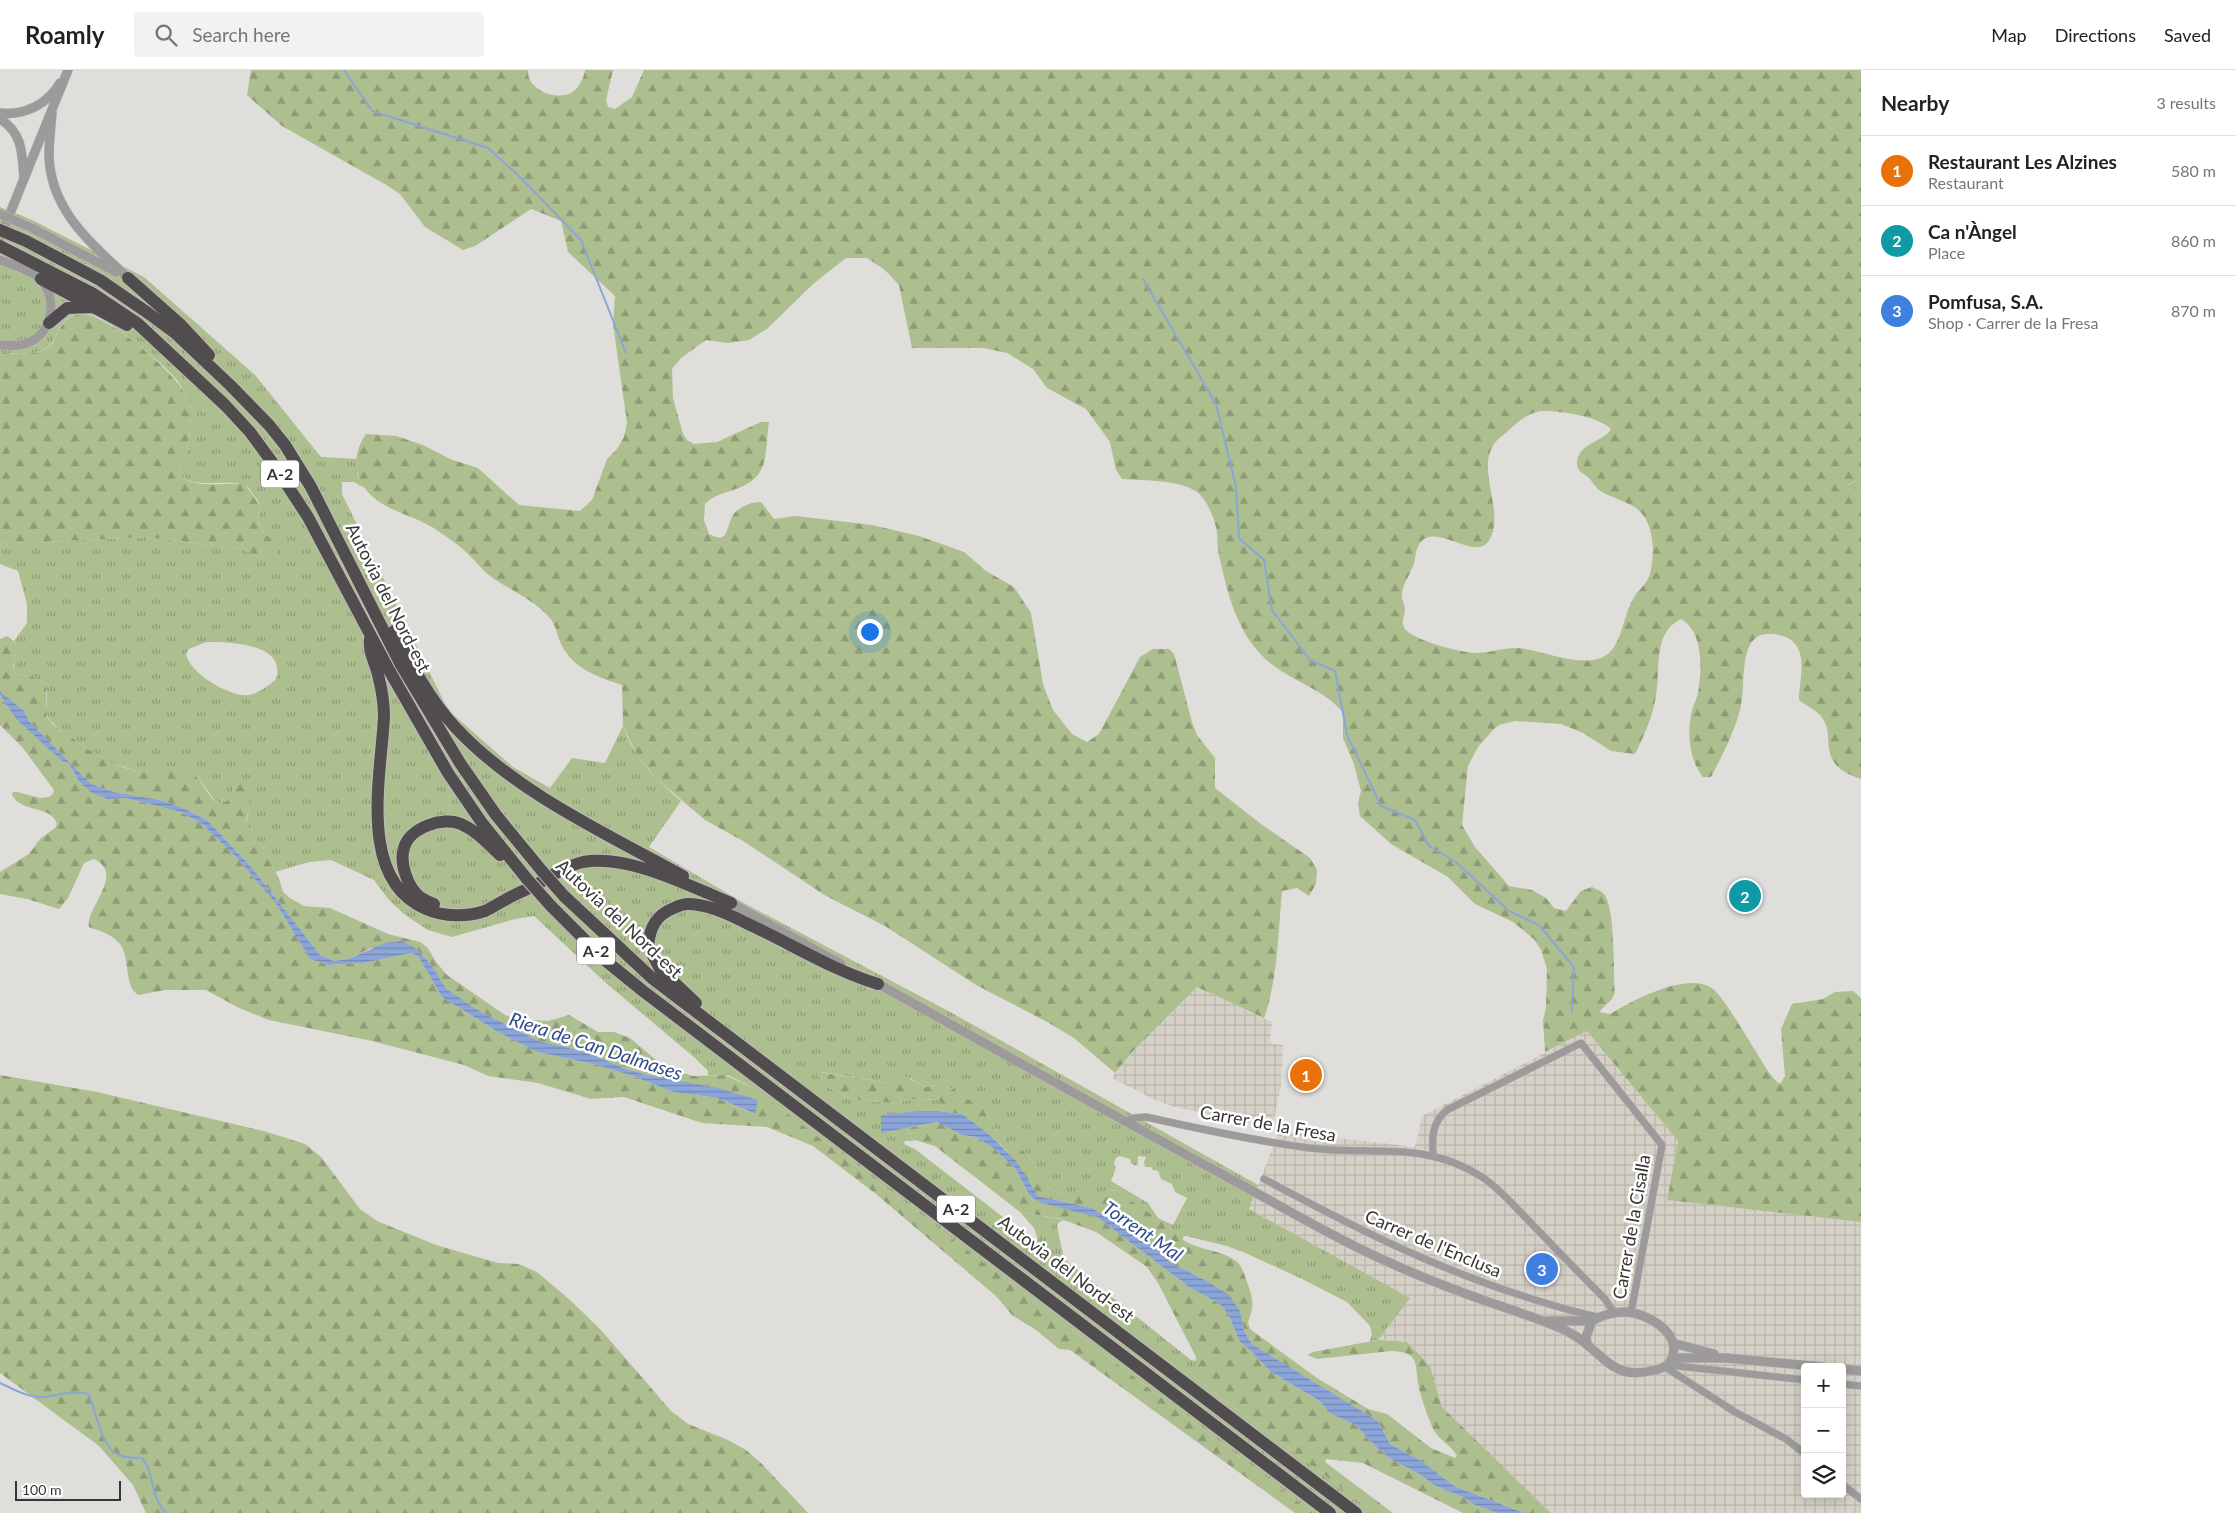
<!DOCTYPE html>
<html lang="en">
<head>
<meta charset="utf-8">
<style>
	:root { --surface:#fff; --page:#f2f2f2; --text:#222; --muted:#767676; --line:#e0e0e0; --accent:#5d701e }
	body { margin:0; font-family:Lato,sans-serif; background:var(--page); color:var(--text) }
	.controls { position:absolute; right:15px; bottom:15px; display:grid; overflow:hidden; border-radius:5px; box-shadow:0 2px 12px #0003 }
	.controls button { width:45px; height:45px; display:grid; place-items:center; padding:0; border:0; border-bottom:1px solid var(--line); background:var(--surface); color:var(--text); font:25px sans-serif }
	.scale { position:absolute; left:15px; bottom:12px; width:106px; box-sizing:border-box; padding-left:5px; border:2px solid #373635; border-top:0; font-size:14px; line-height:18px; white-space:nowrap; color:#373635; -webkit-text-stroke:4px #fff; paint-order:stroke }
	.you { position:absolute; left:869px; top:561px; width:18px; height:18px; margin:-12px; border:4px solid #fff; border-radius:50%; background:#1a73e8; box-shadow:0 0 0 8px #1a73e833 }
	.badge { display:grid; place-items:center; width:32px; height:32px; border-radius:50%; background:var(--accent); color:#fff; font-size:16px; font-weight:700 }
	.pin { position:absolute; translate:-50% -50%; border:2px solid #fff; box-shadow:0 1px 5px #0006 }
	.list { margin:0; padding:0; list-style:none }
	h2 { display:flex; justify-content:space-between; align-items:center; height:65px; margin:0; padding:0 20px; font-size:21px }
	h2 small { font-size:16px; font-weight:400; color:var(--muted) }
	.list li { display:grid; grid-template-columns:32px 1fr auto; gap:15px; align-items:center; box-sizing:border-box; height:70px; padding:0 20px; border-top:1px solid var(--line) }
	.list b { display:block; font-size:19px; white-space:nowrap }
	.list p { margin:0; font-size:16px; white-space:nowrap; color:var(--muted) }
	.list em { font-size:16px; font-style:normal; color:var(--muted) }
	.icon { flex:none; width:28px; height:28px; fill:none; stroke:currentColor; stroke-width:2; stroke-linecap:round; stroke-linejoin:round }
	.map { position:relative; flex:none; width:1861px; height:1443px; overflow:hidden }
	header { display:flex; align-items:center; gap:30px; box-sizing:border-box; height:70px; padding:0 25px; background:var(--surface); border-bottom:1px solid var(--line) }
	header strong { font-size:24px }
	nav { display:flex; gap:28px; margin-inline-start:auto; font-size:18px }
	.search { width:350px; height:45px; background:var(--page); display:flex; align-items:center; gap:12px; box-sizing:border-box; padding:0 18px; border-radius:5px; color:var(--muted); font-size:19px }
	main { display:flex }
	aside { flex:1; background:var(--surface) }
	.map>svg:first-child { display:block }
	.industrial { fill:url(#industrial-grid); fill-rule:evenodd }
	.grass { fill:url(#grass-tufts); fill-rule:evenodd }
	.forest { fill:url(#forest-firs); fill-rule:evenodd }
	.water { fill:url(#water-rules) }
	.lines { fill:none; stroke-linecap:round; stroke-linejoin:round }
	.stream { stroke:#8ba5d9; stroke-width:2 }
	.minor-casing { stroke:#bebcba; stroke-width:8 }
	.tertiary-casing { stroke:#bebcba; stroke-width:10 }
	.motorway-casing { stroke:#bebcba; stroke-width:14 }
	.minor { stroke:#9c9a9a; stroke-width:7 }
	.tertiary { stroke:#9c9a9a; stroke-width:9 }
	.motorway { stroke:#514d4e; stroke-width:12 }
	.tertiary-bridge-casing { stroke:#bebcba; stroke-width:10; stroke-linecap:butt }
	.motorway-bridge-casing { stroke:#bebcba; stroke-width:14; stroke-linecap:butt }
	.tertiary-bridge { stroke:#9c9a9a; stroke-width:9 }
	.motorway-bridge { stroke:#514d4e; stroke-width:12 }
	.labels { text-anchor:middle; stroke-width:5; stroke-linejoin:round; paint-order:stroke }
	.shield { fill:#fff; stroke:#737272; stroke-width:1 }
	.shield-label { font-size:16px; font-weight:bold; fill:#373635 }
	.street-label { font-size:18px; fill:#373635; stroke:#fff }
	.water-label { font-size:19px; font-style:italic; fill:#2d4a89; stroke:#fff }
</style>
</head>
<body>
<header>
<strong>Roamly</strong>
<div class="search"><svg class="icon" aria-label="search" viewBox="0 0 24 24"><circle cx="10" cy="10" r="6"/><path d="M15 15l6 6"/></svg>Search here</div>
<nav><a>Map</a><a>Directions</a><a>Saved</a></nav>
</header>
<main>
<div class="map">
<svg width="1861" height="1443" viewBox="0 0 1861 1443">
	<defs>
		<pattern id="industrial-grid" width="8" height="8" patternUnits="userSpaceOnUse" patternTransform="scale(1.25)"><rect width="8" height="8" fill="#d6d1c7"/><path d="M0 4h8M4 0v8" fill="none" stroke="#b8b4ac"/></pattern>
		<pattern id="grass-tufts" width="24" height="20" patternUnits="userSpaceOnUse" patternTransform="scale(1.25)"><rect width="24" height="20" fill="#adbe8f"/><path d="M3 7l-1-3M5 7V3M7 7l1-3M15 17l-1-3M17 17v-4M19 17l1-3" fill="none" stroke="#8e9b76"/></pattern>
		<pattern id="forest-firs" width="22" height="20" patternUnits="userSpaceOnUse" patternTransform="scale(1.25)"><rect width="22" height="20" fill="#adbe8f"/><path d="M5 1l3.5 6h-7zM16 11l3.5 6h-7z" fill="#8e9b76"/></pattern>
		<pattern id="water-rules" width="6" height="5" patternUnits="userSpaceOnUse" patternTransform="scale(1.25)"><rect width="6" height="5" fill="#8ba5d9"/><path d="M0 2.5h6" fill="none" stroke="#7287b1"/></pattern>
	</defs>
	<rect width="100%" height="100%" fill="#e0dedb"/>
	<!-- industrial -->
	<path class="industrial" d="M1197,917l75,35 -2,18 2,4 11,1 -2,41 -9,42 -97,-21 -20,-7 -43,-22 22,-28z
		M1587,961l91,110 -11,59 194,22v291h-310l-109,-106 -12,-41 -23,-24 -29,-2 31,-42 -160,-89 30,-78 136,16 7,-31zM1805,1297h37v127h-37z"/>
	<!-- grass -->
	<path class="grass" d="M0,137l32,13 112,57 111,98 66,82 36,2v16l7,13 -10,-6h-12v12l106,216 65,57 37,21 22,-30 33,5 18,-37c13,35 31,51 58,75l-32,46 93,55 210,111 306,172 -9,24 161,89 -32,42 -8,1 2,-7 -2,-8 -23,-24 -45,-23 -59,-27 -16,-6 -41,-10 -3,1v3l-66,-49 -4,-1 -17,5h-29l-14,-4 -10,-10 -15,-26 -32,-23 -10,-21 -33,-22 -15,-4 -13,2 -15,-9 -13,-1 -9,6 -66,-11 -3,4 11,12 21,11 40,4 25,-4 24,1 1,6 -2,5 -58,4v17l27,-4 3,11 3,2h-9l-1,3 11,5 120,93 3,-3 -4,-11 -14,-16 44,8 -6,3 -1,3 7,33 127,101 5,1 -3,15 182,137h-62l-558,-424 -27,-14h-20v-4l-13,-13 -88,-74 -73,-68 -19,3 -63,18 -24,-7 -23,-15 -16,-15 -15,-20 -43,-20 -22,2 -34,10 -8,-18 -21,-30 6,-29 -15,-12 -10,18 -8,2 -6,-5 -15,-21 -19,-8 -34,4 -12,-3 -24,-8 -29,-18 -16,-12 -7,-4 -8,-9 -3,-8 1,-17 -2,-10 -14,-8 -15,-2c-7,-11 5,-21 -2,-33l13,-18v-19l-9,-33 -18,-7v-19c10,-7 28,1 44,-3l102,-5 95,12 25,11 3,-24 -4,-1 -8,-16c4,-9 5,-13 -1,-21 -3,-3 -5,-8 -7,-10 -15,-13 -50,4 -69,-13 -3,-10 5,-15 7,-25 2,-5 5,-41 3,-45 -1,-8 -10,-21 -15,-27 -12,-15 -60,-53 -78,-61 -6,-3 -13,-4 -19,-3 -21,4 -18,25 -33,35 -12,7 -31,4 -45,4zM206,572c23,0 81,1 70,37 -6,6 -19,15 -27,16 -18,3 -60,-22 -63,-41l3,-5zM1120,1086l10,3 2,5 4,2 2,-2v-8l8,1 -2,5 1,5h6l2,3 5,1 3,8 11,5 3,8 12,6 -14,27 -15,-7 -10,-15 -37,-22 5,-13 -2,-5 2,-5z
		M1861,408v14l-15,-6z"/>
	<!-- forest -->
	<path class="forest" d="M251,0h277c-1,22 32,32 46,21 6,-5 10,-14 11,-21h28l-7,30 2,7 7,2 17,-12 12,-27h1217v408l-14,7 14,7v287c-50,-16 -21,-44 -42,-65 -6,-6 -14,-9 -20,-14 0,-21 12,-55 -16,-64 -50,-15 -35,48 -43,74 -6,23 -18,46 -29,67h-8c-13,-16 -16,-41 -12,-62 1,-7 5,-14 7,-22 4,-22 6,-61 -17,-74 -29,14 -20,50 -25,77 -3,20 -12,40 -21,58l-24,-3 -28,-18 -22,-9 -46,-3 -16,4 -6,5 -15,17 -10,19 -6,59 13,22 34,39 23,4 14,8 8,10 12,3 15,-20 11,-4c3,2 8,3 11,6 13,12 10,80 12,100l-3,6 -13,13 11,2c23,-14 79,-44 103,-25 11,9 33,47 42,61 7,11 14,26 25,34l5,-8 -4,-47 11,-25 31,-5 12,-7 18,-1 8,7v224l-194,-22 11,-59 -91,-110 -42,21 -2,-32 3,-12 1,-39 -6,-19 -7,-11 -21,-17 -38,-18 -27,-27 -57,-33 -31,-28 -2,-13 3,-12 -7,-27 -11,-26v-26c-5,-5 -11,-11 -17,-15 -24,-16 -50,-24 -69,-47 -22,-25 -31,-63 -38,-95 -2,-7 -1,-15 -2,-23 -2,-12 -10,-33 -20,-40 -18,-13 -54,-11 -75,-13l-6,-9 -6,-28 -24,-33 -39,-21 -14,-19 -26,-16 -23,-5h-72l-13,-63 -14,-15 -18,-12h-21l-33,26 -46,45 -18,11 -21,3 -22,-3 -25,18 -9,11 1,29 10,36 4,6 7,4 23,-2 44,-20h8c-5,29 3,55 -33,67 -12,4 -22,6 -31,15l-1,16 5,14c18,10 17,-3 22,-15 4,-11 19,-17 30,-17l13,17 22,-3 76,9 47,11 45,16 22,19 28,16 17,26 12,71 10,26 19,24 15,8 12,-8 41,-77 13,-8h16l5,5 18,68 5,13 18,23v30l46,36 49,34 7,12 -1,14 -7,12 -12,-8 -15,3c-4,41 -4,88 -18,127l-67,-31 -63,63 -19,23 -41,-35 -25,-15 -73,-38 -91,-59 -59,-30 -83,-55 -38,-21 -47,-40 -20,-23 -15,-31 -1,-41c-24,-8 -49,-16 -61,-41 -4,-9 -5,-19 -12,-27 -17,-19 -40,-27 -59,-41 -9,-7 -14,-15 -22,-22 -9,-9 -20,-16 -30,-23 -23,-17 -57,-19 -74,-44 -12,-16 -9,-38 2,-53l30,2 27,9 27,14 28,9 41,37 61,6 12,-11 15,-41 10,-10 7,-12 3,-14 -14,-99 2,-28 -47,-44 -7,-31 -30,-12 -56,37 -12,4 -38,-23 -25,-33 -12,-8 -106,-60 -35,-31zM1540,341c17,-1 59,5 71,18 -8,14 -32,13 -34,33 -1,8 5,11 11,15 5,5 8,12 14,15 11,6 23,9 34,16 19,14 19,45 14,66 -3,11 -14,17 -18,27 -8,15 -9,32 -18,46 -19,30 -72,1 -98,1 -14,0 -27,5 -41,5 -15,-1 -60,-12 -70,-24 -5,-7 0,-13 0,-20 0,-4 -3,-8 -3,-12 -1,-10 7,-21 11,-31 3,-7 2,-17 7,-23 19,-25 67,34 74,-18 3,-25 -15,-60 0,-81 4,-6 10,-9 15,-14 10,-9 18,-16 31,-19z
		M83,244c26,1 102,65 108,91 1,5 -2,39 -4,45 -2,10 -10,15 -7,25 16,15 45,7 65,9l16,23 -4,12 8,16 8,3 6,7 -1,13 -12,2 -25,-11 -95,-12 -102,5c-16,4 -34,-4 -44,3v-192c14,0 31,3 44,-3 18,-10 11,-34 39,-36z
		M7,566c15,9 8,17 6,31l3,7 15,2 14,8c4,11 -2,24 3,34 5,8 10,11 17,14 6,3 10,9 15,12 19,13 40,25 62,28 16,2 30,-7 46,-1 15,5 17,25 31,32l8,-2 10,-18 7,-2c17,10 2,29 2,43l21,30 12,25 4,13 7,6 14,8 26,2 58,26 32,8 7,5 9,15 11,13 58,40 11,4 32,2 21,-6 29,17h16l16,6 26,22 18,10 19,6 32,-1 30,14 558,424h-18l-225,-163 -11,-1 -23,-19 -24,-15 -16,-19 -120,-102 -63,-48 -46,-19 -65,-4 -78,-26 -33,2 -53,-16 -50,-7 -24,-11 -92,-24 -103,-21 -30,-12 -33,-18h-41l-27,5c-16,-12 -6,-41 -21,-54 -8,-8 -18,-10 -28,-14 -4,-19 37,-53 5,-68l-10,4 -16,35 -9,11 -32,-10 -27,-5v-22l29,-18 11,-15 15,-11 2,-4c-5,-19 -36,-11 -45,-29l1,-3h4l23,6 9,-1 4,-3 1,-4 -31,-42 -23,-23v-30l16,24 45,40 8,5 10,17 29,18 18,-1 55,14 21,12 35,34 40,47 33,54 19,6 34,-2 48,-10 7,3 24,41 56,35 39,20 56,12 40,12 40,16 45,6 36,16 4,-14 -111,-25 -21,-6 -40,-17 -47,-11 -58,-29 -36,-23 -15,-26 -15,-15h-44l-23,11 -14,2 -14,-6 -67,-86 -46,-49 -26,-13 -21,-7 -46,-8 -23,-8 -62,-63 -5,-10 -24,-20v-52z
		M819,1002l69,11 11,-8h4l22,12 13,-2 15,4 33,22 10,21 32,23 15,26 10,10 14,4h29l13,-5 8,1 54,37c18,25 45,18 65,33 7,6 9,16 12,24 6,16 6,22 0,37l2,7 67,49 51,31 19,5 44,34 24,10 2,-2c-6,-11 -19,-17 -24,-27 -5,-12 -11,-28 -14,-41 -5,-23 3,-36 -28,-37l-74,8 -10,-4 6,-3 65,-12 29,2 23,24 12,41 109,106h-27l-70,-27 -34,-26 -30,-16 -12,-23 -126,-77 -8,-13 -4,-20 -37,-32 -32,-16 -19,-18 -60,-37 -54,-12 -32,-46 -15,-14 -29,-22 -23,-3 2,-5 -1,-6 -24,-1 -25,4 -40,-4 -21,-11 -11,-12z
		M0,1005l97,17 167,39 41,13 16,13 39,52 17,12 59,24 62,18 21,1 18,8 33,28 31,30 70,81 17,13 40,16 18,10 16,14 46,49h-662l-13,-28 -34,-39 -99,-73z
		M937,1052l25,13 14,2 17,11 22,20 15,28 67,21 92,70 31,17 8,10 12,28 10,8 20,21 51,31 8,11 27,12 13,15 20,18 32,17 13,10 31,13 10,7 23,8h-35l-100,-50 -37,-4 -1,3 68,51h-18l-182,-137 3,-19 -38,-74 -11,-16 -51,-35 -35,-13 -41,-7 -85,-66 -24,-7 -3,-11z"/>
	<!-- water -->
	<path class="water" d="M0,621l24,20 5,10 62,63 23,8 46,8 21,7 26,13 46,49 67,86 14,6 14,-2 37,-16 17,-2 13,7 15,15 16,26 35,23 58,29 47,11 40,17 21,6 71,13 40,12 -3,14 -37,-16 -45,-6 -40,-16 -40,-12 -56,-12 -39,-20 -56,-35 -24,-41 -7,-3 -48,10 -34,2 -19,-6 -33,-54 -40,-47 -35,-34 -21,-12 -55,-14 -18,1 -17,-7 -12,-11 -10,-17 -8,-4 -45,-41 -16,-24z
		M919,1041h20l23,3 11,8 18,14 25,25 22,35 54,12 60,37 19,18 32,16 26,16 11,16 4,20 8,13 126,77 12,23 30,16 34,26 70,27h-26l-23,-8 -10,-7 -31,-13 -13,-10 -32,-17 -20,-18 -13,-15 -27,-12 -8,-11 -51,-31 -20,-21 -10,-8 -12,-28 -8,-10 -31,-17 -92,-70 -55,-14 -12,-7 -15,-28 -22,-20 -17,-11 -14,-2 -25,-13 -56,11v-18z"/>
	<g class="lines">
		<!-- stream -->
		<path class="stream" d="M344,0l28,41 116,37 30,27 63,65 45,113
			M1143,209l73,125 20,83 3,51 25,22 8,50 38,50 25,11 12,64 34,71 34,14 14,26 27,16 53,49 30,14 35,42 -2,45
			M0,1313c13,6 27,14 41,14 15,-1 31,-7 47,-3 10,18 11,56 34,62 6,2 14,2 20,2 13,15 8,40 24,55"/>
		<!-- minor casing -->
		<g class="minor-casing">
			<path id="minor" d="M1125,1052l9,-4 12,-1c54,12 109,24 163,31 63,8 116,-8 173,29 18,12 31,28 47,44 25,26 50,52 76,78l9,14
				M1433,1085c-1,-18 -1,-33 14,-45l134,-67 81,102 -31,168
				M1264,1109c86,46 165,87 259,117 25,8 50,16 76,21
				M1668,1295l137,15
				M1665,1297l70,45 51,27 19,15
				M1842,1314l19,2
				M1842,1414l19,15"/>
		</g>
		<!-- tertiary casing -->
		<g class="tertiary-casing">
			<path id="tertiary" d="M0,43c24,3 48,-9 60,-30
				M52,43c-1,14 -3,28 -3,42 1,55 42,88 79,123
				M0,49c23,14 22,35 24,59
				M32,158l84,44
				M0,168l68,-168
				M0,190c11,4 35,12 42,21 16,20 10,53 -15,62 -8,4 -18,2 -27,2
				M731,833l110,61
				M873,911c119,66 237,133 356,197 48,26 95,54 144,77 46,22 94,40 142,56 19,7 39,13 57,23 32,18 38,48 83,36 9,-2 15,-5 18,-15 6,-24 -27,-42 -47,-43 -12,0 -24,3 -34,9l-6,16 1,6
				M1548,1251h44
				M1673,1273l41,11
				M1672,1288h54l97,9
				M1842,1299l19,2"/>
		</g>
		<!-- motorway casing -->
		<g class="motorway-casing">
			<path id="motorway" d="M26,171l74,39 48,33 27,20 55,52 39,40 16,20 26,42 90,178 59,98 36,52 46,56
				M0,176l92,47 45,30 88,82 25,27 22,30 36,55 81,153 59,103 34,50 45,56
				M128,208l53,47 28,30
				M41,209l86,46
				M49,253l18,-15 25,-1
				M394,561c17,33 36,69 61,96 60,65 152,107 228,149
				M370,569c-2,14 7,27 9,40 3,12 5,26 5,38 -3,59 -27,163 42,192 18,8 41,8 59,2 7,-3 14,-8 20,-11 10,-6 21,-10 31,-15 15,-9 30,-19 47,-23 46,-8 106,24 148,41
				M564,826l89,83 703,534
				M434,834c-5,-2 -10,-4 -14,-7 -12,-9 -21,-34 -16,-49 5,-20 39,-32 57,-24 16,7 27,20 39,31
				M551,836l55,55 37,30 687,522
				M696,933l-36,-34 -12,-23c2,-19 8,-31 26,-38 4,-2 10,-4 14,-4 20,0 41,10 58,19 44,20 86,47 132,61"/>
		</g>
		<!-- minor -->
		<use href="#minor" class="minor"/>
		<!-- tertiary -->
		<use href="#tertiary" class="tertiary"/>
		<!-- motorway -->
		<use href="#motorway" class="motorway"/>
		<!-- tertiary-bridge casing -->
		<g class="tertiary-bridge-casing">
			<path id="tertiary-bridge" d="M0,144l32,14"/>
		</g>
		<!-- motorway-bridge casing -->
		<g class="motorway-bridge-casing">
			<path id="motorway-bridge" d="M0,160l26,11
				M542,801l22,25
				M527,809l24,27"/>
		</g>
		<!-- tertiary-bridge -->
		<use href="#tertiary-bridge" class="tertiary-bridge"/>
		<!-- motorway-bridge -->
		<use href="#motorway-bridge" class="motorway-bridge"/>
	</g>
	<g class="labels">
		<!-- shield labels -->
		<g class="shield">
			<rect x="261" y="390.5" width="38" height="27" rx="4"/>
			<rect x="577" y="867.5" width="38" height="27" rx="4"/>
			<rect x="937" y="1125.5" width="38" height="27" rx="4"/>
		</g>
		<g class="shield-label">
			<text x="280" y="410">A-2</text>
			<text x="596" y="887">A-2</text>
			<text x="956" y="1145">A-2</text>
		</g>
		<!-- street labels -->
		<g class="street-label">
			<text transform="translate(388 528) rotate(63)" y="6">Autovia del Nord-est</text>
			<text transform="translate(619 849) rotate(43)" y="6">Autovia del Nord-est</text>
			<text transform="translate(1268 1054) rotate(10)" y="6">Carrer de la Fresa</text>
			<text transform="translate(1632 1157) rotate(-80)" y="6">Carrer de la Cisalla</text>
			<text transform="translate(1433 1174) rotate(23)" y="6">Carrer de l'Enclusa</text>
			<text transform="translate(1066 1199) rotate(37)" y="6">Autovia del Nord-est</text>
		</g>
		<!-- water labels -->
		<g class="water-label">
			<text transform="translate(596 976) rotate(18)" y="7">Riera de Can Dalmases</text>
			<text transform="translate(1143 1161) rotate(34)" y="7">Torrent Mal</text>
		</g>
	</g>
</svg>
<div class="controls">
<button>+</button>
<button>−</button>
<button><svg class="icon" aria-label="layers" viewBox="0 0 24 24"><path d="M12 4l9 5-9 5-9-5zM3 14l9 5 9-5"/></svg></button>
</div>
<div class="scale">100 m</div>
<div class="you"></div>
<div class="pin badge" style="left:1306px;top:1005px;background:#e8710a">1</div>
<div class="pin badge" style="left:1745px;top:826px;background:#0f9aa8">2</div>
<div class="pin badge" style="left:1542px;top:1199px;background:#3f7fe0">3</div>
</div>
<aside>
<h2>Nearby<small>3 results</small></h2>
<ul class="list">
<li><span class="badge" style="background:#e8710a">1</span><div><b>Restaurant Les Alzines</b><p>Restaurant</p></div><em>580 m</em></li>
<li><span class="badge" style="background:#0f9aa8">2</span><div><b>Ca n'Àngel</b><p>Place</p></div><em>860 m</em></li>
<li><span class="badge" style="background:#3f7fe0">3</span><div><b>Pomfusa, S.A.</b><p>Shop · Carrer de la Fresa</p></div><em>870 m</em></li>
</ul>
</aside>
</main>
</body>
</html>
